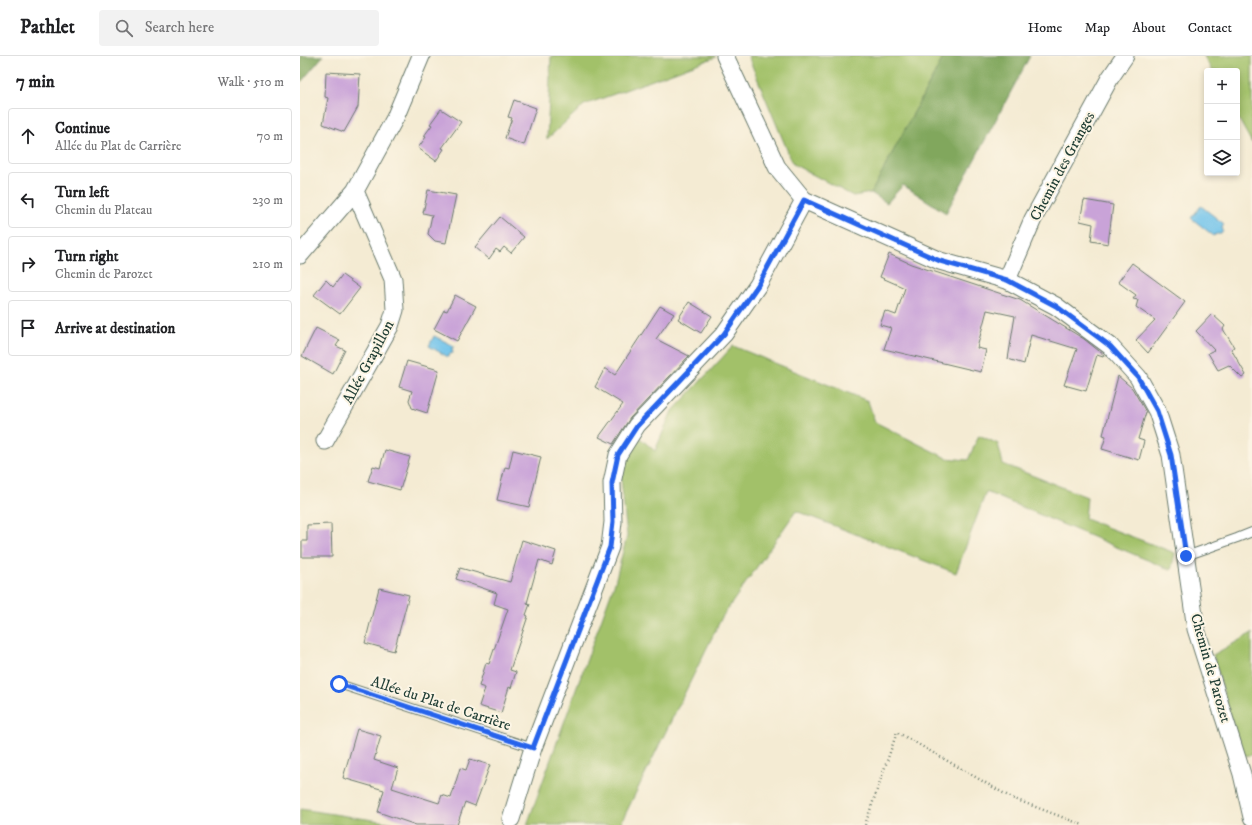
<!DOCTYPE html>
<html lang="en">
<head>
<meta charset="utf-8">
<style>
	:root { --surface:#fff; --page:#f2f2f2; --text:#202124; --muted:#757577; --line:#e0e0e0 }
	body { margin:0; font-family:"IM FELL DW Pica",serif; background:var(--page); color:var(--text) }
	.controls { position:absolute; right:12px; top:12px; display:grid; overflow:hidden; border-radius:4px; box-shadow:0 2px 6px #0003 }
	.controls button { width:36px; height:36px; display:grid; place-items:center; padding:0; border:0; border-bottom:1px solid var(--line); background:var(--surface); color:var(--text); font:20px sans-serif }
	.stop { position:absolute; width:12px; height:12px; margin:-9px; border:3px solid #2563eb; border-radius:50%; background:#fff }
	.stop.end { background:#2563eb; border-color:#fff; box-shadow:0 1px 4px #0008 }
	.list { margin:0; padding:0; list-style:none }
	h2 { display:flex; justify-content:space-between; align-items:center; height:52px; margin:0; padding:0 16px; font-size:17px }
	h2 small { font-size:13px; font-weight:400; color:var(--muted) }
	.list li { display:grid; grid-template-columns:26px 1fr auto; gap:12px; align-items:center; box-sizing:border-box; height:56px; margin:0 8px 8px; padding:0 8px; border:1px solid var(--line); border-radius:4px }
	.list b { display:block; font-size:15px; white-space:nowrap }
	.list p { margin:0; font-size:13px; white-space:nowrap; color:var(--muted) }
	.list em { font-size:13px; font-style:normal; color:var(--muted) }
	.icon { flex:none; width:22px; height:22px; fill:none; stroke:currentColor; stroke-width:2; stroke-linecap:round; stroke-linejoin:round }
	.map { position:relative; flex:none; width:952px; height:769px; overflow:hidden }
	header { display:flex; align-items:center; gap:24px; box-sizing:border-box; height:56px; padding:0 20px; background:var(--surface); border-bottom:1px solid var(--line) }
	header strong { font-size:19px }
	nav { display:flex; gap:22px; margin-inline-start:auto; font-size:14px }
	.search { width:280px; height:36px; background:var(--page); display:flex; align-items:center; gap:10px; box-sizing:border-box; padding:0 14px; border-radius:4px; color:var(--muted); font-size:15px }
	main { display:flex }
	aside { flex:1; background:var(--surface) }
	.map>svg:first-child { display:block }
	.green { fill:#a2c169; stroke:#607f4e }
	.forest { fill:#81a75d; stroke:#507248 }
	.water { fill:#6ec2eb; stroke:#468090 }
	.building { fill:#c9a3d8 }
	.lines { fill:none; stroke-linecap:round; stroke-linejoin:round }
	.service-casing { stroke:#6a7a6c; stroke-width:10 }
	.minor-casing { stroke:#6a7a6c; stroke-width:19 }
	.path { stroke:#6a7a6c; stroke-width:2.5; stroke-dasharray:1 3; stroke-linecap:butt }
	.service { stroke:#fff; stroke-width:8 }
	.minor { stroke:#fff; stroke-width:17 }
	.route { stroke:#2563eb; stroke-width:5 }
	.labels { text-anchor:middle; stroke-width:4; stroke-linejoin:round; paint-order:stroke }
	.street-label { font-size:15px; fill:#1f3d34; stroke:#fcf5e5 }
</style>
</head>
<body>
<header>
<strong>Pathlet</strong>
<div class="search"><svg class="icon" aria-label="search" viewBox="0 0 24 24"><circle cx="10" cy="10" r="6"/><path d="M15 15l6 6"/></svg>Search here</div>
<nav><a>Home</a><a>Map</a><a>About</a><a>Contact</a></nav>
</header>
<main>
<aside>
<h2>7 min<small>Walk · 510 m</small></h2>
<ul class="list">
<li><svg class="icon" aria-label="ahead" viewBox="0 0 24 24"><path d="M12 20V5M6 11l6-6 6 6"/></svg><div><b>Continue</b><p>Allée du Plat de Carrière</p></div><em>70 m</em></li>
<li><svg class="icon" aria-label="left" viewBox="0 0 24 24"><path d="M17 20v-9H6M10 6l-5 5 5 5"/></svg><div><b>Turn left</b><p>Chemin du Plateau</p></div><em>230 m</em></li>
<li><svg class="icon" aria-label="right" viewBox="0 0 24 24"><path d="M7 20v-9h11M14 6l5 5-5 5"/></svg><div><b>Turn right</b><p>Chemin de Parozet</p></div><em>210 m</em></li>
<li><svg class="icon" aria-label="arrive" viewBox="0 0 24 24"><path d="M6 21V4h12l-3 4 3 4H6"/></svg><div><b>Arrive at destination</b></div></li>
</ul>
</aside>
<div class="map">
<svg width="952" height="769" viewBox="0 0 952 769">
	<rect width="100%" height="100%" fill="#fcf5e5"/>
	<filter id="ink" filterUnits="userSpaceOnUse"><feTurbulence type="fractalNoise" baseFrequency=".025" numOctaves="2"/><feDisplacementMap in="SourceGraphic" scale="8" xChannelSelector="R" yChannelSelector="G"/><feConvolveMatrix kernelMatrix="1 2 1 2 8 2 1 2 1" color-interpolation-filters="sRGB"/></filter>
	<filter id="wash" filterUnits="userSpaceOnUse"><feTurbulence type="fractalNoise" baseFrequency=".012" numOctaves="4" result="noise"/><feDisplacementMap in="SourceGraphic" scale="16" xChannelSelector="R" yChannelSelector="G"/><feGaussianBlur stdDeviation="0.9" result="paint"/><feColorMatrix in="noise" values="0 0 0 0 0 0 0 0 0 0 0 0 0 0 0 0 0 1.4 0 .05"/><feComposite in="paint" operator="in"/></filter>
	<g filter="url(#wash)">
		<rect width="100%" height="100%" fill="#f4ebd3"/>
		<!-- green -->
		<path class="green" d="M251,0h164l1,1 -132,48 -37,34z
			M448,0h196l-73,137 -18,3 -60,-32z
			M904,0h48v87l-15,-27v-45h-25z
			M433,290l135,55 7,21 71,36 22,2 11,-25 19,9 5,20 84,33 -2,22 90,34 -4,17 -185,-78 -30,81 -160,-62 -74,106 -102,208h-93l88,-243 12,-46 -7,-67 20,-31 15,13 16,-38z
			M952,577v122l-10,1 -29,-101z
			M0,753l93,14v2h-93z"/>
		<!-- forest -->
		<path class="forest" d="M0,0h23l-21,25h-2z
			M644,0h86l-84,157 -43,-28 -16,18 -16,-10z"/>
		<!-- water -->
		<path class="water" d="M901,150l23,18 -2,2 1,5 -2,3h-5l-2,2 -23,-18z
			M134,280l20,10 -2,3 1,4 -3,1 -2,3 -19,-11z"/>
		<g id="blocks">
			<!-- building -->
			<path class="building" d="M26,16l34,2 -2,33 -14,25 -21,-8 5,-26 -3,-1z
				M214,44l22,8 -12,37 -19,-7 7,-20 -4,-1z
				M141,53l20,13 -19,26 2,1 -8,12 -18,-13 8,-11 -2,-1 8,-11 -2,-1z
				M128,134l28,5 -10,48 -11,-2 -7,-7 4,-19 -9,-2z
				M784,144l29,5 -5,39 -17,-3 2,-17 -13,-3z
				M200,161l24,20 -13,16 -7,-6 -4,5 -4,-3 -7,10 -14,-12z
				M589,198l22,10 109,36 64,39 20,16 -1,2 -6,-2 -11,36 -22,-6 13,-36 -46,-14 -7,29 -16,-5 7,-43 -28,-6 -10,38 9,2 -5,22 -97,-23 7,-21 -11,-3 5,-14 11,4 9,-27 -25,-11z
				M832,207l53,39 -37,51 -12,-13 19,-20 -19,-13 2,-7 -5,-1 3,-4 -18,-13z
				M42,219l18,13 -20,26 -26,-19 12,-15 7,7z
				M155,239l21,11 -19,35 -23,-12 10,-19 3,1z
				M389,246l23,14 -11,17 -23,-14z
				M360,250l14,8 -18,25 33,17 -59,62 -17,26 -14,-7 24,-33 -28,-17 10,-19 10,7z
				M912,258l13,12 -2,3 11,18 -3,2 15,26 -4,3 -13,-13 -11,5 -10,-17 6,-3 -18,-19z
				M16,272l24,12 -4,6 9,4 -12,24 -31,-18z
				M107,305l32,9 -12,43 -15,-5 -3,-8 3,-9 -13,-4z
				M818,320l14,12 14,24 -8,27 6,2 -5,19 -37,-11 4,-13 -3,-1z
				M85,394l25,7 -10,33 -32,-9 5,-15 7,2z
				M213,394l28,7 -12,50 -32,-7 8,-33 4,1z
				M31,468l1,33h-30v-16h5v-16z
				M222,484l34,11 -4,14 -13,-5 -12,43 3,1 -4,11 2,1 -18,54 6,2 -5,16 -2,-1 -8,26 -22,-7 6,-18 -6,-2 7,-23 3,1 19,-55 -14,-5 3,-11 -41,-14 4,-11 50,14z
				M79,532l30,7 -15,56 -29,-8z
				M57,673l24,7 -7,24 24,8 -6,20 47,15 3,-8 9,3 9,-30 6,2 4,-11 20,6 -15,41 -10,-4 -8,23h-41l-38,-13 6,-22 -41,-12z"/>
		</g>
	</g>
	<g filter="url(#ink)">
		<use href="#blocks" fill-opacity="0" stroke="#6a7a6c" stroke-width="1"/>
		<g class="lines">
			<!-- service casing -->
			<g class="service-casing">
				<path id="service" d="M886,500l51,-18 15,-6
					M39,628l194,64"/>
			</g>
			<!-- minor casing -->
			<g class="minor-casing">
				<path id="minor" d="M425,0l52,111 27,33 136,61 67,19 49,26 54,40 28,31 19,34 14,44 25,174 46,145 10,43
					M0,199l55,-64 40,-73 26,-62
					M707,224l26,-61 77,-141 15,-22
					M25,385l65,-115 5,-16 -2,-31 -38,-88
					M211,763l22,-71 77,-201 3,-25 -1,-39 6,-28 19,-30 87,-91 34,-49 46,-85"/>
			</g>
			<!-- path -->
			<path class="path" d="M565,769l32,-93 115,66 71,27"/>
			<!-- service -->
			<use href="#service" class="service"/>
			<!-- minor -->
			<use href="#minor" class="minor"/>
		</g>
	</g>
	<g class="lines" filter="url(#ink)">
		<!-- route -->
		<path class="route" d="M39,628l194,64 77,-201 3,-25 -1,-39 6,-28 19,-29 87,-92 34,-49 46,-85 136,61 67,19 49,26 54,40 28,31 19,34 14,44 15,101"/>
	</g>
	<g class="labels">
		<!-- street labels -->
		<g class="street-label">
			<text transform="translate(762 110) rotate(-62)" y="5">Chemin des Granges</text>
			<text transform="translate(68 306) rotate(-62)" y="5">Allée Grapillon</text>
			<text transform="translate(911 612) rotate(74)" y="5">Chemin de Parozet</text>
			<text transform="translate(141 647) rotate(18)" y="5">Allée du Plat de Carrière</text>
		</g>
	</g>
</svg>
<div class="controls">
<button>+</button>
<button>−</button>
<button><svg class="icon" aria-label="layers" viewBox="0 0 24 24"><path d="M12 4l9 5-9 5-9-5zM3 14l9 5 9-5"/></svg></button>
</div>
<div class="stop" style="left:39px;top:628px"></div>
<div class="stop end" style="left:886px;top:500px"></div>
</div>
</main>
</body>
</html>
